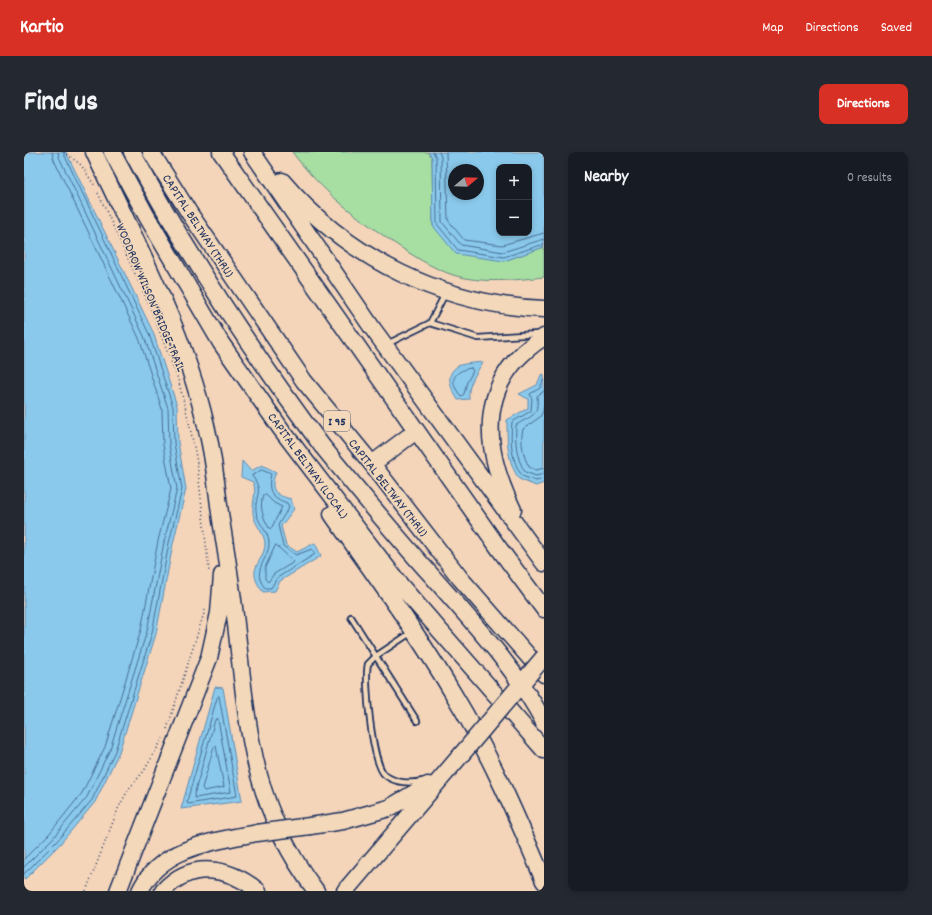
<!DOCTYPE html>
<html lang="en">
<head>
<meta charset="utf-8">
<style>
	:root { --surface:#171b24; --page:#242831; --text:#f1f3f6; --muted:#9ea1a6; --line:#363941; --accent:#d93025 }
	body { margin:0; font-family:Dekko,sans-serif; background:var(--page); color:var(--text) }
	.controls { position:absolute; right:12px; top:12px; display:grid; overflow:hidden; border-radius:8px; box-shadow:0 2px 6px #0003 }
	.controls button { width:36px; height:36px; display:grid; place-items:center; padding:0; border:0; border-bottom:1px solid var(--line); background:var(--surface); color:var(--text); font:20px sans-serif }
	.compass { position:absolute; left:424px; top:12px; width:36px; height:36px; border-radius:50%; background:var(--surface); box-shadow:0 2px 6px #0003; rotate:71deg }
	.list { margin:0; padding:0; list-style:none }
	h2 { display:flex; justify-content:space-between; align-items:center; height:52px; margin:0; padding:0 16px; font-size:17px }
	h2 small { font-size:13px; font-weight:400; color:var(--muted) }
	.map { position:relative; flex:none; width:520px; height:739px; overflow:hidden; border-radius:8px }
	header { display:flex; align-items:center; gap:24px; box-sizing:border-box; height:56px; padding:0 20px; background:var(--accent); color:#fff }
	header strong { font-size:19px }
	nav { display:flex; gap:22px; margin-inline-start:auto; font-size:14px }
	.intro { display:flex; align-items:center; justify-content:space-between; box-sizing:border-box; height:96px; padding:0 24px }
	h1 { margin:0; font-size:28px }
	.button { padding:10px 18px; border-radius:8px; background:var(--accent); color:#fff; font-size:14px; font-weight:700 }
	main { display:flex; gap:24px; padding:0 24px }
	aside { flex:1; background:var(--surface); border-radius:8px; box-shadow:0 2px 6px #0003 }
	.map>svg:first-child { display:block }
	.green { fill:#a7dfa3; stroke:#618780 }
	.water { fill:#8ac9eb; stroke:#5e8bb3; fill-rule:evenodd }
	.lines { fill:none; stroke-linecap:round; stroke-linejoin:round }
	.shore { stroke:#476d96; stroke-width:1 }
	.lane-casing { stroke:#1b2f5e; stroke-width:8 }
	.highway-casing { stroke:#1b2f5e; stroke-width:19 }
	.path { stroke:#1b2f5e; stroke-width:1.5; stroke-dasharray:1 3; stroke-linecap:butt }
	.lane { stroke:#f3d8ba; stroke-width:4.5 }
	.highway { stroke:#f3d8ba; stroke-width:16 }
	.highway-bridge-casing { stroke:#1b2f5e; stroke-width:19; stroke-linecap:butt }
	.highway-bridge { stroke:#f3d8ba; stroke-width:16 }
	.labels { text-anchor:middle; stroke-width:3; stroke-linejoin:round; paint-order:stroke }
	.shield { fill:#f3d8ba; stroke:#5c627a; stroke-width:1 }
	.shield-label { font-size:12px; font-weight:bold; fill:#1b2f5e }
	.street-label { font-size:13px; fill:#1b2f5e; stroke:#f3d8ba }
</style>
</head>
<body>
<header>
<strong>Kartio</strong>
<nav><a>Map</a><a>Directions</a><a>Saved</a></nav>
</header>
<div class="intro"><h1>Find us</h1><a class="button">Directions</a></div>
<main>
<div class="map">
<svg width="520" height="739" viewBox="0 0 520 739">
	<rect width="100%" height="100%" fill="#f4d5ba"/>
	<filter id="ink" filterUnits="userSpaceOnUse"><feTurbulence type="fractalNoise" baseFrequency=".025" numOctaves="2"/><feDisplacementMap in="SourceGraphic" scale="8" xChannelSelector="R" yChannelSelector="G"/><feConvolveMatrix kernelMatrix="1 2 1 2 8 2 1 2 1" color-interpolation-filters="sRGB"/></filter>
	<g filter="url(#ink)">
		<!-- green -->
		<path class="green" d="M268,0h136l4,5 1,69 71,35 40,-14v30c-30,3 -61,7 -91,-2 -21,-7 -41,-20 -59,-32 -40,-28 -72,-51 -102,-91z"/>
		<!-- water -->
		<path class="water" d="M0,0h42l87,180 24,74 1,36 8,47 -13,55 -17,90 -37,118 -24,50 -35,42 -36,36z
			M404,0h116v95l-40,14 -48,-7 -23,-28 -1,-69zM475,15h30v66h-30zM430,18h24v24h-24z
			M459,210c-7,12 -16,23 -14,37l-11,1c-6,-10 -15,-25 0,-34 6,-3 18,-3 25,-4z
			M520,222v109l-8,3 -17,-7c-12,-18 -12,-37 -12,-59l21,-12v-9l-9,-5 18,-9 4,-10z
			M218,309l9,10 11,-6 14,7c-7,17 -2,23 15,27l3,10 -13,17 5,19 11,7 18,-9 6,13 -41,25 -5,10 -12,1c-19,-25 1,-28 2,-48 0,-9 -8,-17 -11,-26 -4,-12 4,-25 -1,-36l-12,-5z
			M191,535l8,1 19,113 -61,8z"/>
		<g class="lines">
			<!-- shore -->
			<path class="shore" d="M409,0l3,5 1,67 21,26 46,7 40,-13
				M415,0l2,5 1,65 19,23 42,7 41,-13
				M422,0l2,68 16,20 38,5 42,-12
				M447,216l2,3 -6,11 -3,12 -3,2c-13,-15 -8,-25 10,-28z
				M520,226l-4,10 -10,6 2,5 -1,12 -19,11c-2,19 -1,38 10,54l14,5 8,-2
				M520,239l-7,5c2,21 -5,19 -21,29 -1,17 0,33 9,47l11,4 8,-2
				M520,247l-1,12 -3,6 -17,12c-3,12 0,27 6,38l7,3 8,-2
				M238,318l9,4c-4,17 0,23 16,29l2,4 -11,18 5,21 13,9 16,-6 3,5 -38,24 -6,10h-6c-15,-18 5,-29 4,-46 -1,-10 -9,-17 -12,-26 -5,-19 9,-23 -5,-40z
				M239,343h3l8,8 8,4 -11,22 -2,-1c-6,-11 -10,-20 -6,-33z
				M252,393l18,17 -20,12 -6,8 -3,-3v-11z
				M195,544l18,100 -49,8 -1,-3 30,-103z
				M194,567l13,73 -36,6 -1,-3 21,-75z
				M192,594l8,41 -20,4 -2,-3 12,-41z
				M0,707l25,-25 33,-41 23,-46 36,-117 17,-89 13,-52 -8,-44 -1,-36 -23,-71 -85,-178 -2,-8
				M0,715l29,-29 34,-41 23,-48 37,-118 17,-89 13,-53 -8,-45 -1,-36 -24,-72 -85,-179 -1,-5
				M0,722l33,-33 35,-41 23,-49 37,-118 17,-90 13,-54 -8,-46 -1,-36 -24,-73 -86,-182"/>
			<!-- lane casing -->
			<g class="lane-casing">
				<path id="lane" d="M406,171l15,-29
					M363,192l43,-21 48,15 60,-4
					M327,465l66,104
					M388,480l-36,24 -8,8c-4,16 4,100 17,111 10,8 25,9 38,6"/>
			</g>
			<!-- highway casing -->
			<g class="highway-casing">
				<path id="highway" d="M70,0c43,93 94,185 115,287 6,27 8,54 12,81 6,37 12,75 16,113 11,98 16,175 79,258
					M88,0l34,63 75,128 60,86 120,157 143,164
					M108,0c56,103 120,200 190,294
					M127,0l39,62 114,167 68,83 88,114 84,96
					M197,0l277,395 46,62
					M228,0l121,177 171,234
					M258,29c66,78 161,124 262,128
					M348,312l44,-33
					M489,358c-31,-63 -37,-130 31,-173
					M308,362c41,59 85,118 122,181 36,59 63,122 90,186
					M286,674l33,-5 46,-13 39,-23
					M94,739l91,-233 10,-45 3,-38
					M116,739c20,-44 75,-50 117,-58
					M139,739c28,-31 66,-24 95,0
					M321,739l116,-136"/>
			</g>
			<!-- path -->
			<path class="path" d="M40,0l17,13 14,21
				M74,41l50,109 30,77 11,43 8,40 12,109
				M143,577l39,-122
				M62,739l32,-82 10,-19 16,-19 19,-33"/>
			<!-- lane -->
			<use href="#lane" class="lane"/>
			<!-- highway -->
			<use href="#highway" class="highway"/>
			<!-- highway-bridge casing -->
			<g class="highway-bridge-casing">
				<path id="highway-bridge" d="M298,294c36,44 72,88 110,130 40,46 83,91 112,146
					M437,603l83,-98
					M233,681l53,-7"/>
			</g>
			<!-- highway-bridge -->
			<use href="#highway-bridge" class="highway-bridge"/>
		</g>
	</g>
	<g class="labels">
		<!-- shield labels -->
		<rect class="shield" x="300" y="259" width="26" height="20" rx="3"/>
		<g class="shield-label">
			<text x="313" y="273">I 95</text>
		</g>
		<!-- street labels -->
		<g class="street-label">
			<text transform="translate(175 73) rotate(57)" y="5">CAPITAL BELTWAY (THRU)</text>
			<text transform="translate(128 145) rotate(67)" y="5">WOODROW WILSON BRIDGE TRAIL</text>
			<text transform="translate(285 313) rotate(54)" y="5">CAPITAL BELTWAY (LOCAL)</text>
			<text transform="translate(365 335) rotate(52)" y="5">CAPITAL BELTWAY (THRU)</text>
		</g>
	</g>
</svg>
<div class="controls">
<button>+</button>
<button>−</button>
</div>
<svg class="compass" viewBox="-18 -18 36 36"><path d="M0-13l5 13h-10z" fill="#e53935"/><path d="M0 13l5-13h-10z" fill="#9ea1a6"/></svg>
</div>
<aside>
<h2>Nearby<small>0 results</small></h2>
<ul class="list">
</ul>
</aside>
</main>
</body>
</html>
